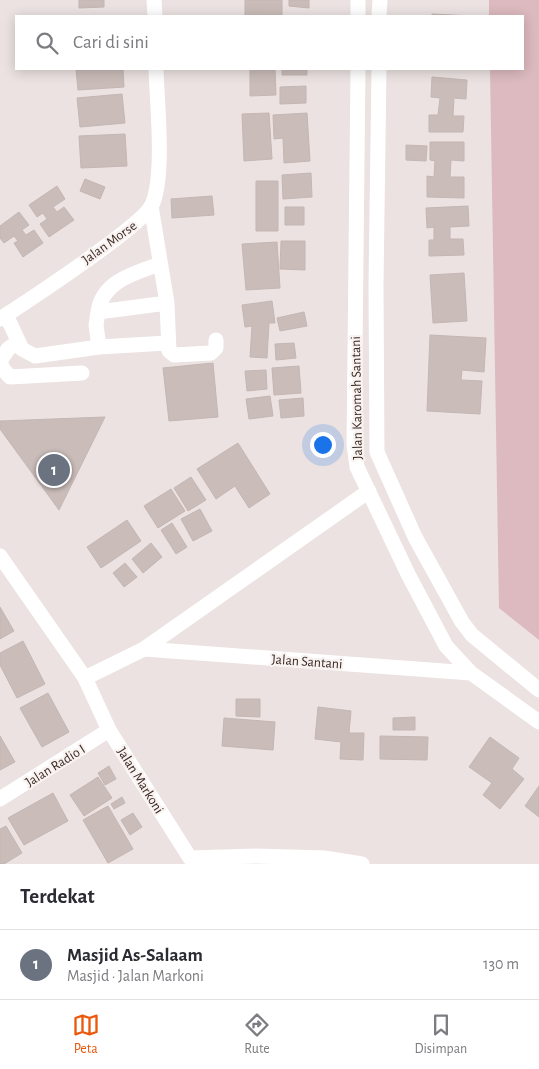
<!DOCTYPE html>
<html lang="id">
<head>
<meta charset="utf-8">
<style>
	:root { --surface:#fff; --page:#f2f2f3; --text:#2b2b33; --muted:#7c7c81; --line:#e1e1e2; --accent:#ea580c }
	body { margin:0; font-family:"Alegreya Sans",sans-serif; background:var(--page); color:var(--text) }
	.you { position:absolute; left:322px; top:444px; width:18px; height:18px; margin:-12px; border:4px solid #fff; border-radius:50%; background:#1a73e8; box-shadow:0 0 0 8px #1a73e833 }
	.badge { display:grid; place-items:center; width:32px; height:32px; border-radius:50%; background:var(--accent); color:#fff; font-size:16px; font-weight:700 }
	.pin { position:absolute; translate:-50% -50%; border:2px solid #fff; box-shadow:0 1px 5px #0006 }
	.list { margin:0; padding:0; list-style:none }
	h2 { display:flex; justify-content:space-between; align-items:center; height:65px; margin:0; padding:0 20px; font-size:21px }
	h2 small { font-size:16px; font-weight:400; color:var(--muted) }
	.list li { display:grid; grid-template-columns:32px 1fr auto; gap:15px; align-items:center; box-sizing:border-box; height:70px; padding:0 20px; border-top:1px solid var(--line) }
	.list b { display:block; font-size:19px; white-space:nowrap }
	.list p { margin:0; font-size:16px; white-space:nowrap; color:var(--muted) }
	.list em { font-size:16px; font-style:normal; color:var(--muted) }
	.icon { flex:none; width:28px; height:28px; fill:none; stroke:currentColor; stroke-width:2; stroke-linecap:round; stroke-linejoin:round }
	.map { position:relative; flex:none; width:539px; height:864px; overflow:hidden }
	.search { position:absolute; background:var(--surface); box-shadow:0 2px 12px #0003; left:15px; right:15px; top:15px; height:55px; display:flex; align-items:center; gap:12px; box-sizing:border-box; padding:0 18px; border-radius:0px; color:var(--muted); font-size:19px }
	.sheet { height:135px; background:var(--surface) }
	nav { display:flex; justify-content:space-around; align-items:center; box-sizing:border-box; height:70px; border-top:1px solid var(--line); background:var(--surface); font-size:14px; color:var(--muted) }
	nav a { display:grid; justify-items:center; gap:2px }
	nav .on { color:var(--accent) }
	.map>svg:first-child { display:block }
	.green { fill:#dcbabf }
	.building { fill:#c9bcb9; stroke:#c4b6b3 }
	.lines { fill:none; stroke-linecap:round; stroke-linejoin:round }
	.minor { stroke:#fff; stroke-width:15 }
	.labels { text-anchor:middle; stroke-width:4.5; stroke-linejoin:round; paint-order:stroke }
	.street-label { font-size:14px; fill:#3b2922; stroke:#f8f2f1 }
</style>
</head>
<body>
<div class="map">
<svg width="539" height="864" viewBox="0 0 539 864">
	<rect width="100%" height="100%" fill="#ebe2e1"/>
	<!-- green -->
	<path class="green" d="M489,0h50v640l-40,-32 -9,-539h33v-53h-34z"/>
	<!-- building -->
	<path class="building" d="M79,0h25v7l-25,1z
		M245,0h37v16l-37,-1z
		M289,0h20v8l-20,-2z
		M432,14l40,2h-40z
		M76,69h47l1,18 -46,3z
		M250,69h25l1,26 -26,1z
		M282,69h25v6h-25z
		M432,77l35,3 -1,19 -12,-1 -1,18h11l-1,16h-34v-17h9l2,-17 -9,-1z
		M306,86v17l-26,1v-17z
		M122,94l3,29 -45,4 -3,-29z
		M269,113l3,46 -28,2 -2,-47z
		M307,113l3,48 -26,2 -1,-25 -9,1 -1,-24z
		M125,134l2,32 -46,2 -2,-32z
		M430,142h34v19l-13,-1 -1,17h14v21l-37,-1v-21l7,1 1,-16 -5,-1z
		M406,145l21,1 -1,15 -20,-1z
		M311,173l1,24 -29,2 -1,-24z
		M85,179l20,8 -5,12 -20,-8z
		M256,181h22v50h-22z
		M57,186l8,13 -12,8 4,5 7,-5 10,13 -25,17 -9,-13 7,-5 -4,-6 -6,4 -8,-12z
		M212,196l2,19 -42,3 -1,-19z
		M468,206l1,20 -19,1v12h13l1,16 -35,1v-16h5v-13l-7,1 -1,-20z
		M285,207h19v18h-19z
		M19,212l10,13 -7,5 4,5 8,-5 9,13 -20,14 -9,-14 4,-2 -4,-5 -10,7 -4,-5v-12z
		M281,241h24v29l-25,-1z
		M277,242l3,46 -34,2 -4,-46z
		M464,273l3,48 -34,2 -3,-48z
		M272,301l3,22h-6l-2,35 -17,-1 2,-31 -7,1 -3,-22z
		M304,312l3,14 -27,5 -3,-13z
		M430,335l56,3 -2,34 -22,-2 -1,10 21,1 -2,33 -53,-3z
		M294,343l2,15 -20,2 -1,-16z
		M213,363l5,54 -49,4 -6,-53z
		M299,366l2,27 -27,2 -2,-27z
		M266,370l1,19 -20,2 -2,-20z
		M270,396l3,20 -24,3 -3,-20z
		M303,398l1,18 -23,2 -2,-18z
		M105,417l-46,93 -59,-81v-8z
		M238,443l32,51 -21,14 -14,-22 -19,13 -19,-30z
		M191,477l15,23 -18,11 -14,-23z
		M171,489l14,22 -27,17 -14,-22z
		M200,509l12,22 -19,10 -12,-22z
		M127,520l14,21 -40,27 -14,-21z
		M172,523l15,24 -11,7 -15,-24z
		M151,543l11,14 -19,16 -11,-14z
		M125,563l12,14 -13,10 -11,-14z
		M0,607l14,24 -14,8z
		M23,641l22,43 -28,14 -17,-33v-12z
		M48,693l21,39 -27,15 -22,-39z
		M236,699h24v18l-24,-1z
		M318,707l33,4 -2,22h15l-1,27 -23,-1 1,-17 -26,-3z
		M415,717v13h-22v-12z
		M224,718l51,4 -2,28 -51,-4z
		M0,736l15,26 -15,8z
		M380,736l48,1 -1,23 -47,-1z
		M490,737l29,21 -7,11 12,10 -24,30 -17,-14 9,-12 -23,-16z
		M109,766l7,13 -11,6 -7,-12z
		M98,777l14,21 -28,18 -14,-21z
		M539,786v31l-14,-11z
		M53,793l15,28 -44,24 -16,-27z
		M122,797l3,6 -11,6 -3,-5z
		M108,806l25,43 -25,14 -25,-43z
		M133,813l9,14 -12,8 -9,-15z
		M6,826l16,27 -18,11h-4v-35z"/>
	<g class="lines">
		<!-- minor -->
		<path class="minor" d="M154,0l1,16
			M358,16v-16
			M379,16l1,-16
			M358,69l-4,375 3,23 51,107 38,72 25,27 68,49
			M379,69l-3,216 1,167 38,85 47,85 10,13 67,55
			M151,206l16,97 2,48 5,4 37,-2 5,-5v-8
			M98,312c4,-31 37,-39 62,-48
			M6,315l16,34 13,7 64,-9 68,-4
			M0,319c26,-17 142,-93 152,-114 13,-29 5,-103 4,-136
			M18,342l-10,7 -8,12 3,8 7,8 72,-4
			M99,347l-3,-22 2,-13 69,-9
			M0,556l85,122 24,52 81,128
			M144,649l327,24
			M85,678l59,-29 225,-158
			M0,799l109,-69
			M190,858l66,-2 68,2 38,6"/>
	</g>
	<g class="labels">
		<!-- street labels -->
		<g class="street-label">
			<text transform="translate(109 242) rotate(-36)" y="5">Jalan Morse</text>
			<text transform="translate(356 398) rotate(-91)" y="5">Jalan Karomah Santani</text>
			<text transform="translate(307 661) rotate(4)" y="5">Jalan Santani</text>
			<text transform="translate(55 765) rotate(-32)" y="5">Jalan Radio I</text>
			<text transform="translate(141 780) rotate(58)" y="5">Jalan Markoni</text>
		</g>
	</g>
</svg>
<div class="you"></div>
<div class="pin badge" style="left:54px;top:470px;background:#6b7280">1</div>
<div class="search"><svg class="icon" aria-label="search" viewBox="0 0 24 24"><circle cx="10" cy="10" r="6"/><path d="M15 15l6 6"/></svg>Cari di sini</div>
</div>
<section class="sheet">
<h2>Terdekat<small></small></h2>
<ul class="list">
<li><span class="badge" style="background:#6b7280">1</span><div><b>Masjid As-Salaam</b><p>Masjid · Jalan Markoni</p></div><em>130 m</em></li>
</ul>
</section>
<nav>
<a class="on"><svg class="icon" aria-label="map" viewBox="0 0 24 24"><path d="M3 6l6-2 6 2 6-2v14l-6 2-6-2-6 2zM9 4v14M15 6v14"/></svg>Peta</a>
<a><svg class="icon" aria-label="directions" viewBox="0 0 24 24"><path d="M12 3l9 9-9 9-9-9zM9 14v-3h6M13 9l2 2-2 2"/></svg>Rute</a>
<a><svg class="icon" aria-label="saved" viewBox="0 0 24 24"><path d="M7 4h10v16l-5-4-5 4z"/></svg>Disimpan</a>
</nav>
</body>
</html>
